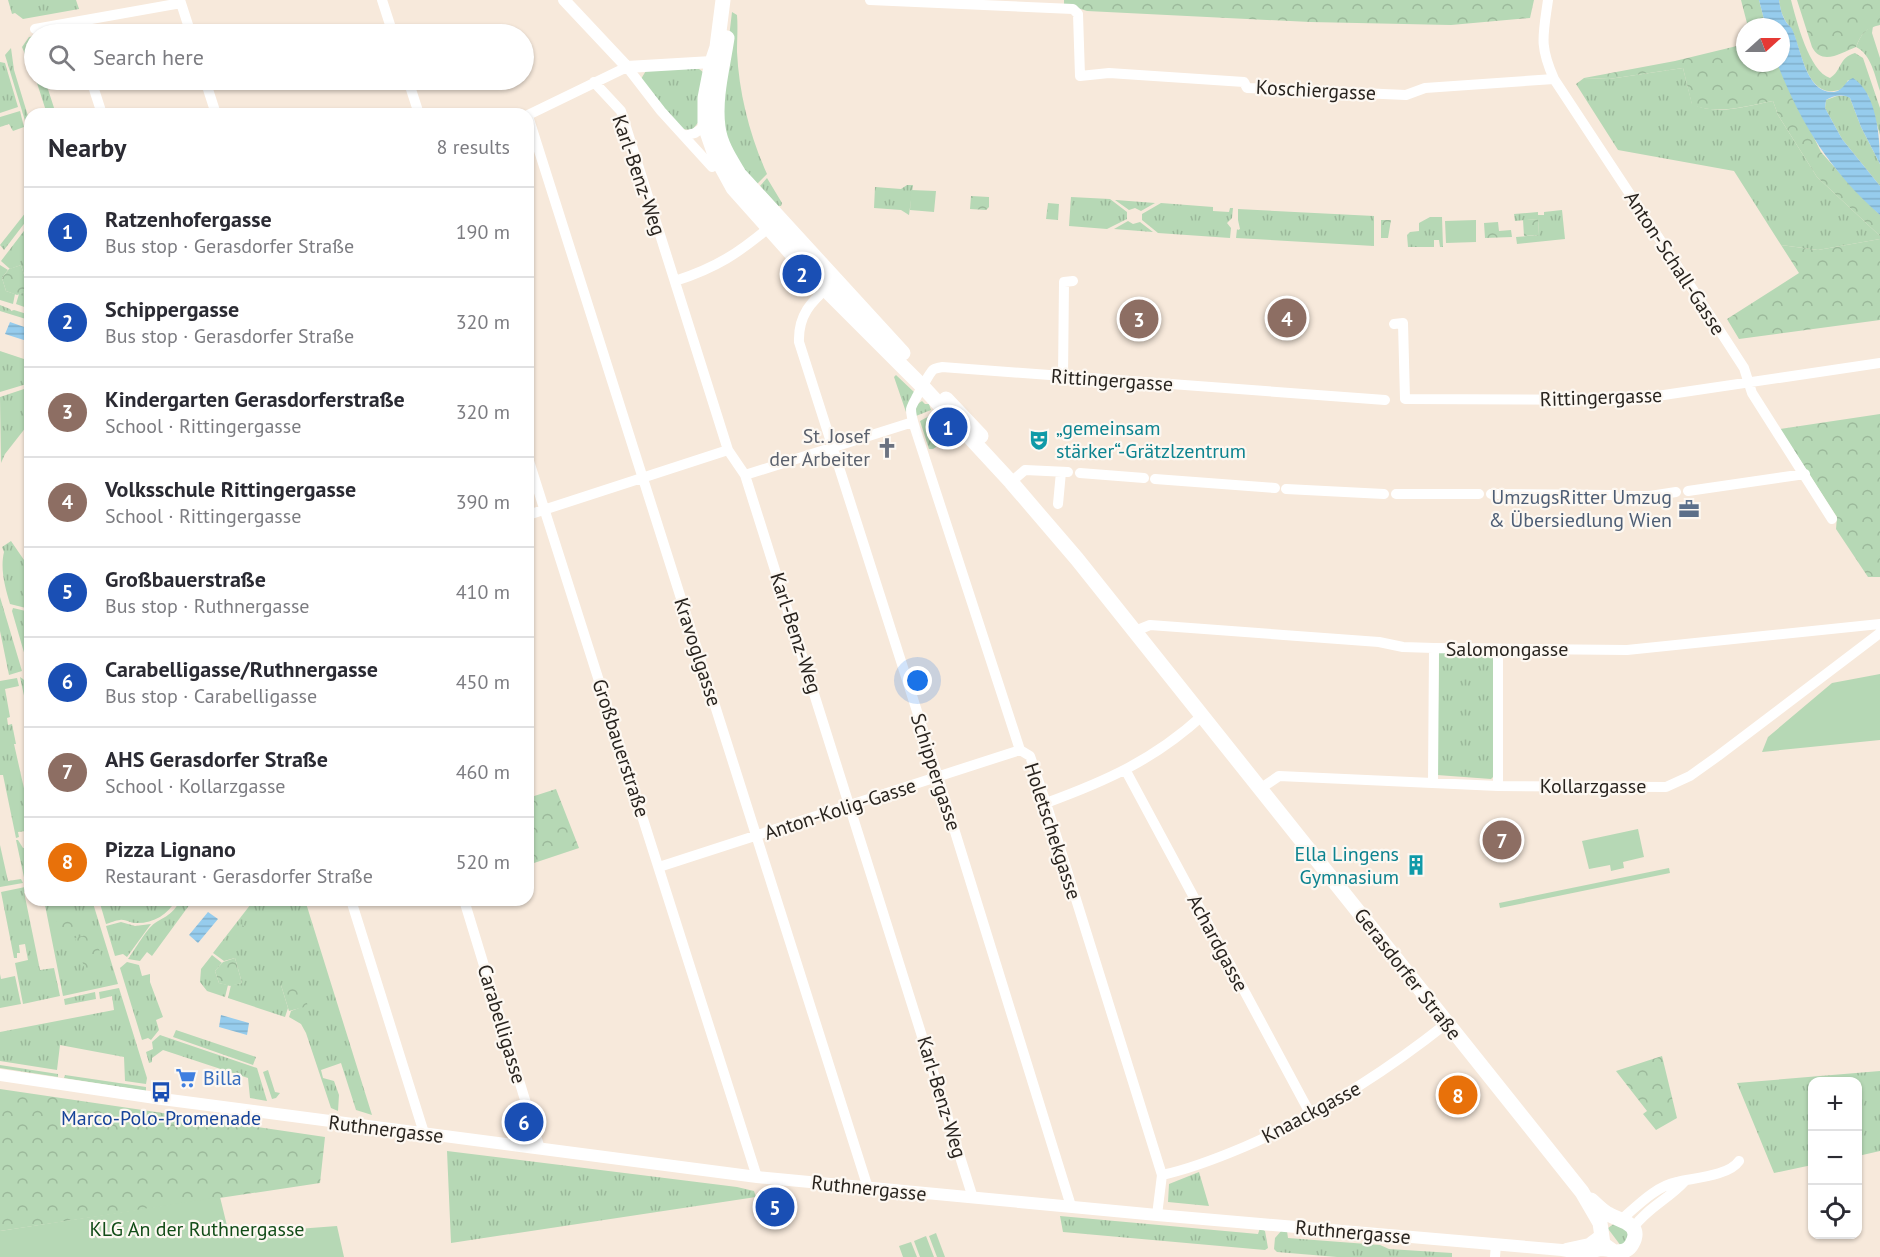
<!DOCTYPE html>
<html lang="en">
<head>
<meta charset="utf-8">
<style>
	:root { --surface:#fff; --page:#f2f2f3; --text:#2b2b33; --muted:#7c7c81; --line:#e1e1e2; --accent:#0f766e }
	body { margin:0; font-family:"PT Sans",sans-serif; background:var(--page); color:var(--text) }
	.controls { position:absolute; right:18px; bottom:18px; display:grid; overflow:hidden; border-radius:12px; box-shadow:0 2px 4px #0004 }
	.controls button { width:54px; height:54px; display:grid; place-items:center; padding:0; border:0; border-bottom:2px solid var(--line); background:var(--surface); color:var(--text); font:30px sans-serif }
	.compass { position:absolute; left:1736px; top:18px; width:54px; height:54px; border-radius:50%; background:var(--surface); box-shadow:0 2px 4px #0004; rotate:69deg }
	.you { position:absolute; left:918px; top:681px; width:21px; height:21px; margin:-15px; border:4px solid #fff; border-radius:50%; background:#1a73e8; box-shadow:0 0 0 9px #1a73e833 }
	.badge { display:grid; place-items:center; width:39px; height:39px; border-radius:50%; background:var(--accent); color:#fff; font-size:20px; font-weight:700 }
	.pin { position:absolute; translate:-50% -50%; border:3px solid #fff; box-shadow:0 2px 6px #0006 }
	.list { margin:0; padding:0; list-style:none }
	h2 { display:flex; justify-content:space-between; align-items:center; height:78px; margin:0; padding:0 24px; font-size:26px }
	h2 small { font-size:20px; font-weight:400; color:var(--muted) }
	.list li { display:grid; grid-template-columns:39px 1fr auto; gap:18px; align-items:center; box-sizing:border-box; height:90px; padding:0 24px; border-top:2px solid var(--line) }
	.list b { display:block; font-size:22px; white-space:nowrap }
	.list p { margin:0; font-size:20px; white-space:nowrap; color:var(--muted) }
	.list em { font-size:20px; font-style:normal; color:var(--muted) }
	.icon { flex:none; width:33px; height:33px; fill:none; stroke:currentColor; stroke-width:2; stroke-linecap:round; stroke-linejoin:round }
	.map { position:relative; flex:none; width:1880px; height:1257px; overflow:hidden }
	.search { position:absolute; background:var(--surface); box-shadow:0 2px 4px #0004; left:24px; top:24px; width:510px; height:66px; display:flex; align-items:center; gap:15px; box-sizing:border-box; padding:0 21px; border-radius:33px; color:var(--muted); font-size:22px }
	.panel { position:absolute; background:var(--surface); box-shadow:0 2px 4px #0004; left:24px; top:108px; width:510px; height:798px; border-radius:18px }
	.map>svg:first-child { display:block }
	.grass { fill:url(#grass-tufts) }
	.forest { fill:url(#forest-crowns) }
	.garden { fill:#b6d8b5 }
	.water { fill:url(#water-rules) }
	.lines { fill:none; stroke-linecap:round; stroke-linejoin:round }
	.minor { stroke:#fff; stroke-width:10 }
	.tertiary { stroke:#fff; stroke-width:12 }
	.secondary { stroke:#fff; stroke-width:15 }
	.labels { text-anchor:middle; stroke-width:4.5; stroke-linejoin:round; paint-order:stroke }
	.street-label { font-size:20px; fill:#29241f; stroke:#fdf8f2 }
	.culture-label { font-size:20px; fill:#0d838f; stroke:#fdf8f2; text-anchor:start }
	.worship-label { font-size:20px; fill:#5b616d; stroke:#fdf8f2; text-anchor:end }
	.service-label { font-size:20px; fill:#4e5e75; stroke:#fdf8f2; text-anchor:end }
	.shop-label { font-size:20px; fill:#366cbe; stroke:#fdf8f2; text-anchor:start }
	.transit-label { font-size:20px; fill:#164399; stroke:#fdf8f2 }
	.park-label { font-size:20px; fill:#124c18; stroke:#fdf8f2 }
</style>
</head>
<body>
<div class="map">
<svg width="1880" height="1257" viewBox="0 0 1880 1257">
	<defs>
		<pattern id="grass-tufts" width="24" height="20" patternUnits="userSpaceOnUse" patternTransform="scale(1.5)"><rect width="24" height="20" fill="#b6d8b5"/><path d="M3 7l-1-3M5 7V3M7 7l1-3M15 17l-1-3M17 17v-4M19 17l1-3" fill="none" stroke="#9cb99b"/></pattern>
		<pattern id="forest-crowns" width="20" height="18" patternUnits="userSpaceOnUse" patternTransform="scale(1.5)"><rect width="20" height="18" fill="#b6d8b5"/><path d="M2 6a3 3 0 1 1 6 0M12 15a3 3 0 1 1 6 0" fill="none" stroke="#9cb99b"/></pattern>
		<pattern id="water-rules" width="6" height="5" patternUnits="userSpaceOnUse" patternTransform="scale(1.5)"><rect width="6" height="5" fill="#96cced"/><path d="M0 2.5h6" fill="none" stroke="#81afcb"/></pattern>
	</defs>
	<rect width="100%" height="100%" fill="#f7e9db"/>
	<!-- grass -->
	<path class="grass" d="M8,0h68l3,9 -56,10 -8,-6 -3,1z
		M1779,0h12c5,19 18,72 39,78 12,-7 8,-20 25,-25l8,5 17,50v27l-12,-40 -20,-15c-3,8 -6,10 -14,11 -28,4 -33,-43 -42,-61 -2,-4 -6,-7 -8,-12 -3,-5 -4,-12 -5,-18z
		M732,12l5,3c1,12 0,25 0,37 2,42 13,84 30,122l-12,12 -33,-48 4,-75z
		M1873,26l-1,7 8,25v33c-5,-15 -9,-37 -24,-44 4,-10 7,-16 17,-21z
		M34,36v40l-12,-29 7,-10z
		M11,48l3,22 14,46 -2,8 -21,-69z
		M0,62l5,1 13,44 -18,6z
		M1683,68l9,36c26,12 54,2 81,-3l5,14 39,62 63,59v3l-62,11 -37,-5 -47,-74 -116,-21 -42,-66 8,-6 25,1z
		M647,69h52l4,3 -2,47 -9,11 -11,-1 -40,-50z
		M36,80h9l11,34h-9z
		M1837,96h10l3,2 11,29 19,37v22l-38,-47 -17,-31 1,-8z
		M20,111l4,16 -11,4 -4,-7 -9,3v-10z
		M767,178l15,25 -1,3h-3l-18,-20z
		M907,185h6l-4,30 -8,-5 -27,-2 1,-21 26,2z
		M1071,197l39,2 17,13v7l-20,10 -38,-3z
		M1115,200h1l39,3 -14,8 -6,-3 -6,2z
		M1161,203l52,4v4l16,1 1,-4h3l-1,10 -5,5 4,5 -1,10 -72,-5 -16,-13v-6z
		M30,207v9l-26,34 -4,-5z
		M1238,209l136,7v30l-138,-8 1,-9 1,1 2,-1 -2,-9z
		M1562,210l3,29 -48,5 -1,-7 23,-2 -1,-16 -23,2 -1,-7 24,-2v3h6v-3z
		M1430,217h12l1,30h-3l-1,-7h-5v7h-26l-1,-12 3,-3 9,-1v-8z
		M1128,221l5,3 7,-2 13,10 -39,-3z
		M30,223v86l-14,-5 3,-10 10,-3 -8,-26 -11,4 -9,-8z
		M0,265l8,5 -6,8 4,13 9,3 -2,10 -13,-4z
		M0,305l10,4 1,2 3,-1 16,5 -1,5 -29,-9z
		M0,351l30,10v22l-30,9z
		M896,375l19,18 -9,19 -12,-35z
		M30,387v35l-25,32 -4,9 -1,-66z
		M922,401l3,3h4l2,6 -15,6v-11z
		M933,414l20,22 -20,13h-4l-9,-28z
		M11,541l13,19 6,-3v19l-4,5 4,5v23l-20,-5c-5,-17 -10,-35 -6,-52l-2,-5z
		M0,597l22,74 -13,4 -9,-44z
		M13,608l17,4v42l-5,2 -13,-45z
		M1439,652l56,2 -1,122 -3,3 -54,-4z
		M20,677c14,7 10,33 10,47z
		M17,678l2,8 -14,3 5,28 -3,1 1,7 4,-1 4,20h-2l16,71v32l-4,-16 -8,1 1,5 -3,1 -13,-63h-3v-94z
		M16,840h2l5,8 7,-1v34l-5,1z
		M0,845l8,36 13,-2 2,4 -23,4z
		M30,886v4l-6,2 16,78 14,-2 6,28 -37,8 -8,-41 13,-3 -3,-16 -6,1 1,8h-3v5h-3l-13,-66z
		M44,900h48l26,84 -55,12z
		M99,900h77c-8,15 -24,24 -41,23 -5,0 -10,-4 -15,-3 -4,0 -10,3 -14,4z
		M180,900h13l-41,56 -5,-4 -7,9 -12,-2c7,-9 18,-30 27,-36 13,-8 18,-9 25,-23z
		M254,900h51l67,215 -16,-5 -15,-47 -20,7 2,8 11,3 5,14 -1,16 -7,-3 -25,-75 -5,-9 -12,-7 2,-6 16,-6 -26,-20 7,23 -3,9 -57,-19 3,-13 11,-2 -7,-25 -11,3 -11,-8z
		M121,922l14,4 16,-2 -24,33 -4,-3 -8,2 -9,-30z
		M212,955l10,8 -7,8 4,12 9,2 -3,12 -18,-6 -7,-9 1,-13z
		M127,962l12,3 3,11 8,-2v8l13,35 -7,3 3,10 -8,10 -3,-2 -6,2 -22,-72z
		M0,974l1,5 14,-3 6,28 -21,4z
		M119,988l28,90 -1,6 -21,-3 -1,-24 -64,-12 -3,25 -57,-9v-29l114,-22 -2,-14 -12,3 -1,-7z
		M95,992l1,7 -31,6 -1,-6z
		M176,1030l80,27 -3,8 -80,-28z
		M160,1035l97,33 10,33 -17,-3 -2,-20 -85,-28 -11,8v4l-3,1 -3,-11 7,-3 -1,-7z
		M0,1065l58,9v3l-58,-9z
		M268,1070l7,22 5,1 -4,5 -4,1 -9,-27z
		M1880,1071v80l-22,5v-74h-46v83l-38,8 -37,-90z
		M65,1075l81,12v4l-82,-13z
		M447,1151l290,36 17,4 2,6 -305,46z
		M1199,1172l10,34 -41,-4 1,-18z
		M1060,1216l198,18 2,-6 5,3 3,17 -3,2 -202,-18z
		M1615,1223l11,4 3,10 -8,9 -12,-16 -1,-2z
		M1282,1230l5,1 1,7 92,7 9,4 63,4v4h-115l-60,-5 -3,-3 1,-11z"/>
	<!-- forest -->
	<path class="forest" d="M1064,0h470l-4,18 -79,7 -141,-3 -223,-11 -23,-7z
		M1741,0h18l7,27h-18z
		M1797,0h83v25c-14,3 -19,9 -24,22 -15,6 -34,19 -44,0z
		M1745,44v19h32l44,89 31,35 28,28v21l-63,-59 -39,-62 -5,-14c-27,5 -55,14 -81,4l-9,-37 -74,11 -25,-1 91,-17z
		M971,196l18,1v10l-3,3 -16,-1z
		M1048,203l11,1 -1,16 -12,-1z
		M1538,219l1,16 -15,1 -1,-16z
		M1381,220h10l-3,18h-7z
		M1498,222l1,9 12,-1 1,7 -27,1 -1,-15z
		M1880,239v81l-141,19 -12,-20 72,-46 -18,-28 37,5z
		M21,265l8,26 -12,4 -11,-4 -4,-13 7,-9z
		M1880,414v163h-12l-32,-48 1,-12 -57,-88z
		M556,789l23,59 -51,17v-67z
		M74,906l3,20 -24,4v-4l12,-18z
		M241,924l10,8 -8,10 -10,-9z
		M94,933l10,32 -19,5 -10,-32z
		M235,958l7,25 -12,3 -11,-3 -4,-12 8,-9z
		M299,979l9,27 -19,5 -8,-26z
		M1662,1056l15,62 -21,12 -13,-16 4,-3 -31,-40z
		M0,1089l325,48 -5,46 -320,48z"/>
	<!-- garden -->
	<path class="garden" d="M911,190l25,1 -2,21 -24,-2z
		M1476,220v22l-30,1 -1,-22z
		M1880,674v66l-118,12 6,-15 64,-54z
		M1638,829l6,28 -21,5 1,6 -13,3 -1,-6 -21,4 -7,-28z
		M1669,868l1,5 -170,35 -1,-5z
		M220,1197l9,37 108,-8 7,31h-344v-26z
		M936,1233l9,24h-8l-8,-21z
		M926,1236l8,21h-14l-6,-16z
		M911,1242l6,15h-14l-4,-11z"/>
	<!-- water -->
	<path class="water" d="M1759,0h20c1,7 3,16 7,22 2,3 4,4 6,7 9,18 13,63 40,63 12,0 12,-11 21,-14 24,15 27,60 27,86l-19,-37 -11,-29c-7,-5 -18,-2 -24,2l-1,8 17,31 38,47v29c-50,-44 -79,-91 -103,-152h4v-36h-15z
		M10,322l20,7v13l-25,-8z
		M208,912l10,7 -20,24 -9,-8z
		M221,1015l28,8 -2,12 -28,-8z"/>
	<g class="lines">
		<!-- minor -->
		<path class="minor" d="M180,0l11,34
			M382,0l11,34
			M870,0l203,9 5,5 2,62 29,-3 135,9 3,6 159,7 19,-7 129,-9
			M1548,0c-5,36 -9,45 6,79l155,235 35,54 8,25 80,126
			M35,29l146,-26
			M91,80l11,34
			M205,80l11,34
			M408,80l11,34
			M594,82l27,29 107,339 17,25 228,723
			M528,115l99,-48 34,44 51,56
			M528,116l340,1072
			M684,136l11,-3 10,-7
			M675,281c41,-13 64,-28 97,-56
			M830,285c-19,17 -32,30 -31,57l139,435 133,429
			M1394,324l9,-1 2,76 225,1 250,-37
			M1063,377l1,-95 9,-1
			M528,458l229,719
			M1080,473l64,5
			M745,475l168,-53
			M1155,479l120,9
			M1011,482l14,-12 43,2
			M1286,489l98,5
			M1688,491l117,-17
			M1396,494h83
			M1491,494l123,1
			M1626,496h24l26,-4
			M1058,504l3,-32
			M528,515l200,-65
			M1135,631l15,-6 229,17 24,5 31,1 193,2 253,-26
			M1498,649v137
			M1126,771l185,344
			M1433,783l1,-135
			M1260,789l19,-13 219,10 168,1 24,-11 28,-20 162,-123
			M1046,803c60,-22 108,-43 157,-88
			M659,867l361,-117
			M351,900l73,233
			M464,900l76,249
			M1162,1175c28,-6 56,-17 82,-28 74,-32 140,-74 203,-124
			M1157,1215l5,-40 -116,-372 -16,-47 -10,-6 -105,-322c-2,-6 -4,-13 -4,-19 0,-3 19,-37 22,-39 2,-2 6,-2 9,-3l443,33
			M1622,1219c15,-13 34,-33 55,-37 16,-4 52,-6 62,-21
			M1633,1228c14,-20 36,-29 52,-47
			M1495,1257l1,-13"/>
		<!-- tertiary -->
		<path class="tertiary" d="M564,0l63,67 85,-5
			M0,1075l162,24 595,78 400,38 405,35 21,4 18,-4 10,1
			M1566,1249l23,-5 12,-9"/>
		<!-- secondary -->
		<path class="secondary" d="M723,0l-6,47 -5,15 -7,36v28l10,29 18,33 74,83 117,117 87,94 66,77 505,633 18,31 3,21 18,13
			M727,38c-4,28 -13,60 -9,89 2,17 12,32 21,47l164,179
			M946,399l35,37
			M1591,1200c6,5 12,12 19,15 11,6 33,9 22,29 -3,6 -10,8 -16,8"/>
	</g>
	<!-- icons -->
	<defs>
		<g id="theatre-bare" transform="scale(1.62)"><path d="M-5-5.5Q0-4 5-5.5V0Q5 5 0 6Q-5 5-5 0ZM-3.3-2.5H-1v1.5H-3.3ZM1-2.5H3.3v1.5H1ZM-2.8 1Q0 5.5 2.8 1Z" fill="#0f9aa8" stroke="#fdf8f2" stroke-width="2.5" paint-order="stroke"/></g>
		<g id="church-bare" transform="scale(1.62)"><path d="M-1.2-6h2.4v3.5h3.3v2.4h-3.3V6h-2.4V-.1h-3.3v-2.4h3.3Z" fill="#6b7280" stroke="#fdf8f2" stroke-width="2.5" paint-order="stroke"/></g>
		<g id="office-bare" transform="scale(1.62)"><path d="M-6-3h4V-5.5h4V-3h4V5H-6ZM-1-4.5V-3h2v-1.5ZM-6 0V1H6V0Z" fill="#5c6f8a" stroke="#fdf8f2" stroke-width="2.5" paint-order="stroke"/></g>
		<g id="building-bare" transform="scale(1.62)"><path d="M-4-6H4V6H1V3H-1V6H-4ZM-2.5-4.3h1.7v1.8h-1.7ZM.8-4.3h1.7v1.8H.8ZM-2.5-1h1.7V.8h-1.7ZM.8-1h1.7V.8H.8Z" fill="#0f9aa8" stroke="#fdf8f2" stroke-width="2.5" paint-order="stroke"/></g>
		<g id="supermarket-bare" transform="scale(1.62)"><path d="M-6-5.5h2.5l.6 2H6L4.5 2H-2.5L-4.4-4H-6ZM-1.5 3.2a1.3 1.3 0 1 0 .1 0ZM3 3.2a1.3 1.3 0 1 0 .1 0Z" fill="#3f7fe0" stroke="#fdf8f2" stroke-width="2.5" paint-order="stroke"/></g>
		<g id="bus-bare" transform="scale(1.62)"><path d="M-5-6H5V4H4V6H2V4H-2V6H-4V4H-5ZM-3.5-4V0h7V-4ZM-3.5 1.2v1.5H-2V1.2ZM2 1.2v1.5H3.5V1.2Z" fill="#1a4fb4" stroke="#fdf8f2" stroke-width="2.5" paint-order="stroke"/></g>
	</defs>
	<g fill-rule="evenodd">
		<use href="#theatre-bare" x="1039" y="440"/>
		<use href="#church-bare" x="887" y="448"/>
		<use href="#office-bare" x="1689" y="509"/>
		<use href="#building-bare" x="1416" y="865"/>
		<use href="#supermarket-bare" x="186" y="1078"/>
		<use href="#bus-bare" x="161" y="1092"/>
	</g>
	<g class="labels">
		<!-- street labels -->
		<g class="street-label">
			<text transform="translate(1316 90) rotate(3)" y="7">Koschiergasse</text>
			<text transform="translate(639 175) rotate(71)" y="7">Karl-Benz-Weg</text>
			<text transform="translate(1675 263) rotate(57)" y="7">Anton-Schall-Gasse</text>
			<text transform="translate(1112 380) rotate(4)" y="7">Rittingergasse</text>
			<text transform="translate(1601 397) rotate(-2)" y="7">Rittingergasse</text>
			<text transform="translate(796 633) rotate(72)" y="7">Karl-Benz-Weg</text>
			<text x="1507" y="656">Salomongasse</text>
			<text transform="translate(698 652) rotate(72)" y="7">Kravoglgasse</text>
			<text transform="translate(621 748) rotate(72)" y="7">Großbauerstraße</text>
			<text transform="translate(936 772) rotate(72)" y="7">Schippergasse</text>
			<text x="1593" y="793">Kollarzgasse</text>
			<text transform="translate(840 809) rotate(-18)" y="7">Anton-Kolig-Gasse</text>
			<text transform="translate(1053 831) rotate(72)" y="7">Holetschekgasse</text>
			<text transform="translate(1218 943) rotate(62)" y="7">Achardgasse</text>
			<text transform="translate(1408 974) rotate(52)" y="7">Gerasdorfer Straße</text>
			<text transform="translate(502 1024) rotate(73)" y="7">Carabelligasse</text>
			<text transform="translate(942 1097) rotate(73)" y="7">Karl-Benz-Weg</text>
			<text transform="translate(1311 1112) rotate(-28)" y="7">Knaackgasse</text>
			<text transform="translate(386 1129) rotate(7)" y="7">Ruthnergasse</text>
			<text transform="translate(869 1188) rotate(6)" y="7">Ruthnergasse</text>
			<text transform="translate(1353 1232) rotate(5)" y="7">Ruthnergasse</text>
		</g>
		<!-- culture labels -->
		<g class="culture-label">
			<text x="1056" y="435">„gemeinsam<tspan x="1056" dy="23">stärker“-Grätzlzentrum</tspan></text>
			<text x="1399" y="861" text-anchor="end">Ella Lingens<tspan x="1399" dy="23">Gymnasium</tspan></text>
		</g>
		<!-- worship labels -->
		<g class="worship-label">
			<text x="870" y="443">St. Josef<tspan x="870" dy="23">der Arbeiter</tspan></text>
		</g>
		<!-- service labels -->
		<g class="service-label">
			<text x="1672" y="504">UmzugsRitter Umzug<tspan x="1672" dy="23">&amp; Übersiedlung Wien</tspan></text>
		</g>
		<!-- shop labels -->
		<g class="shop-label">
			<text x="203" y="1085">Billa</text>
		</g>
		<!-- transit labels -->
		<g class="transit-label">
			<text x="161" y="1125">Marco-Polo-Promenade</text>
		</g>
		<!-- park labels -->
		<g class="park-label">
			<text x="197" y="1236">KLG An der Ruthnergasse</text>
		</g>
	</g>
</svg>
<div class="controls">
<button>+</button>
<button>−</button>
<button><svg class="icon" aria-label="locate" viewBox="0 0 24 24"><circle cx="12" cy="12" r="6"/><path d="M12 2v4M12 18v4M2 12h4M18 12h4"/></svg></button>
</div>
<svg class="compass" viewBox="-18 -18 36 36"><path d="M0-13l5 13h-10z" fill="#e53935"/><path d="M0 13l5-13h-10z" fill="#7c7c81"/></svg>
<div class="you"></div>
<div class="pin badge" style="left:948px;top:427px;background:#1a4fb4">1</div>
<div class="pin badge" style="left:802px;top:274px;background:#1a4fb4">2</div>
<div class="pin badge" style="left:1139px;top:319px;background:#8d6e63">3</div>
<div class="pin badge" style="left:1287px;top:318px;background:#8d6e63">4</div>
<div class="pin badge" style="left:775px;top:1207px;background:#1a4fb4">5</div>
<div class="pin badge" style="left:524px;top:1122px;background:#1a4fb4">6</div>
<div class="pin badge" style="left:1502px;top:840px;background:#8d6e63">7</div>
<div class="pin badge" style="left:1458px;top:1095px;background:#e8710a">8</div>
<div class="search"><svg class="icon" aria-label="search" viewBox="0 0 24 24"><circle cx="10" cy="10" r="6"/><path d="M15 15l6 6"/></svg>Search here</div>
<section class="panel">
<h2>Nearby<small>8 results</small></h2>
<ul class="list">
<li><span class="badge" style="background:#1a4fb4">1</span><div><b>Ratzenhofergasse</b><p>Bus stop · Gerasdorfer Straße</p></div><em>190 m</em></li>
<li><span class="badge" style="background:#1a4fb4">2</span><div><b>Schippergasse</b><p>Bus stop · Gerasdorfer Straße</p></div><em>320 m</em></li>
<li><span class="badge" style="background:#8d6e63">3</span><div><b>Kindergarten Gerasdorferstraße</b><p>School · Rittingergasse</p></div><em>320 m</em></li>
<li><span class="badge" style="background:#8d6e63">4</span><div><b>Volksschule Rittingergasse</b><p>School · Rittingergasse</p></div><em>390 m</em></li>
<li><span class="badge" style="background:#1a4fb4">5</span><div><b>Großbauerstraße</b><p>Bus stop · Ruthnergasse</p></div><em>410 m</em></li>
<li><span class="badge" style="background:#1a4fb4">6</span><div><b>Carabelligasse/Ruthnergasse</b><p>Bus stop · Carabelligasse</p></div><em>450 m</em></li>
<li><span class="badge" style="background:#8d6e63">7</span><div><b>AHS Gerasdorfer Straße</b><p>School · Kollarzgasse</p></div><em>460 m</em></li>
<li><span class="badge" style="background:#e8710a">8</span><div><b>Pizza Lignano</b><p>Restaurant · Gerasdorfer Straße</p></div><em>520 m</em></li>
</ul>
</section>
</div>
</body>
</html>
